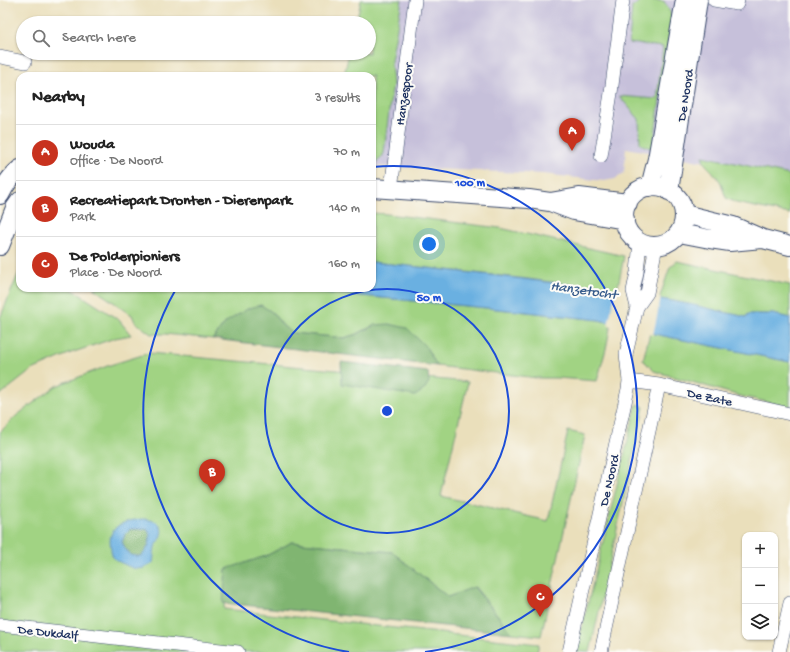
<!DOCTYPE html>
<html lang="en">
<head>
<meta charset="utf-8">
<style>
	:root { --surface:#fff; --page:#f2f2f2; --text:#222; --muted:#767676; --line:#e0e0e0; --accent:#c8321e }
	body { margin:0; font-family:"Gochi Hand",sans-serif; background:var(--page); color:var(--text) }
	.controls { position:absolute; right:12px; bottom:12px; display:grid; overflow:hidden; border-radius:8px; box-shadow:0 1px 3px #0004 }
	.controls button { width:36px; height:36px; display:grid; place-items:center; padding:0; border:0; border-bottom:1px solid var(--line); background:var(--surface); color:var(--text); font:20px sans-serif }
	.you { position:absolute; left:429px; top:244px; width:14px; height:14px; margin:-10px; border:3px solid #fff; border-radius:50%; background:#1a73e8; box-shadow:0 0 0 6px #1a73e833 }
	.badge { display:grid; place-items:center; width:26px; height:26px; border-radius:50%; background:var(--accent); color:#fff; font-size:13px; font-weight:700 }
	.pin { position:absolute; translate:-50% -33px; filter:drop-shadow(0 1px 2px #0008) }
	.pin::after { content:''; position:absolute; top:21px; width:14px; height:12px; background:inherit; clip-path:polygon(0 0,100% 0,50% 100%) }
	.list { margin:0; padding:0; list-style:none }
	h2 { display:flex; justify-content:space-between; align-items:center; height:52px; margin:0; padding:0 16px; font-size:17px }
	h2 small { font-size:13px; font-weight:400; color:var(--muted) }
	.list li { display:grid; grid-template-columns:26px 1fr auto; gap:12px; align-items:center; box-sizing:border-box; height:56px; padding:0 16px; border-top:1px solid var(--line) }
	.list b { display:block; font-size:15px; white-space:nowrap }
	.list p { margin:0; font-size:13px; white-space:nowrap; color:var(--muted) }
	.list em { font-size:13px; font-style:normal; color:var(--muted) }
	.icon { flex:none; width:22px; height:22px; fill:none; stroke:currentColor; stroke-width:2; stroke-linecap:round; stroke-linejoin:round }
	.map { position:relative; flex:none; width:790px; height:652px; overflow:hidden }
	.search { position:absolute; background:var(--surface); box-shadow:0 1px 3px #0004; left:16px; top:16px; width:360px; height:44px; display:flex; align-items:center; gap:10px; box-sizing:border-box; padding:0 14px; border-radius:22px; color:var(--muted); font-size:15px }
	.panel { position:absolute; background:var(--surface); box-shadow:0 1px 3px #0004; left:16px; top:72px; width:360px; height:220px; border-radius:12px }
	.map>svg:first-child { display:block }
	.industrial { fill:#c6c0da }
	.green { fill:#a1d383; stroke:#5e8170 }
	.forest { fill:#80b571; stroke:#4e7268 }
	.water { fill:#6bb0e1; stroke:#4370a0; fill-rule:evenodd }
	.pier { fill:#eadfbb }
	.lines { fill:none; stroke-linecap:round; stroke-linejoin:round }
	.minor-casing { stroke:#3a496c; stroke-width:14 }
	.secondary-casing { stroke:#3a496c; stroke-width:20 }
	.minor { stroke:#fff; stroke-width:13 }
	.secondary { stroke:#fff; stroke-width:18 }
	.ring { fill:none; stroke:#1d4ed8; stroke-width:2 }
	.labels { text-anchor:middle; stroke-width:4; stroke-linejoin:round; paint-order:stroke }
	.street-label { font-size:13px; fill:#1b2f5e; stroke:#fdfcf7 }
	.water-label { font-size:14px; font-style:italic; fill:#375c8c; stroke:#fdfcf7 }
	.centre { fill:#1d4ed8; stroke:#fdfcf7; stroke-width:2 }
	.ring-label { font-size:12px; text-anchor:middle; font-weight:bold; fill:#1d4ed8; stroke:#fdfcf7; stroke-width:4; stroke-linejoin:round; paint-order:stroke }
</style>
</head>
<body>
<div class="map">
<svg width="790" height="652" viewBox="0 0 790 652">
	<rect width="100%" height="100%" fill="#fdfcf7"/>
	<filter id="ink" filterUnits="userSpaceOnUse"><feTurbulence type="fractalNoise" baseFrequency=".025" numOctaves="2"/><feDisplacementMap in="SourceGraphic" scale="8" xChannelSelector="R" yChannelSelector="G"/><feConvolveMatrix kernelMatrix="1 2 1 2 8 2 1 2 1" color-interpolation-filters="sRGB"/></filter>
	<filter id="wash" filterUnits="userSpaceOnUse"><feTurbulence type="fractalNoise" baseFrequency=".012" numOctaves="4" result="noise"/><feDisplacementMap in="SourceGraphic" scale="16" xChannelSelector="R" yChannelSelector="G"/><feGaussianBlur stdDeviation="0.9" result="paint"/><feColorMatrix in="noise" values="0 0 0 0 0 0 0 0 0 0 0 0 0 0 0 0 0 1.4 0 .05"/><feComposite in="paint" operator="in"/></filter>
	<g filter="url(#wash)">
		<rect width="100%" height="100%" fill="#eadfbb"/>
		<!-- industrial -->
		<path class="industrial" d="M381,0h409v197l-79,-34 -85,-15 -2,25 -9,6 -11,2 -61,-7 -171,-8v-90h-4z"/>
		<!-- green -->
		<path class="green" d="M361,0h41l-11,61 2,23 -4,27 -5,42 -2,4 -10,9v-90h-28l5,-23h20v-30h-13z
			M643,0l21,1 8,14 -19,134 -13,-5 -1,-25 -20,-23 38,3 6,-52 -34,-4 3,-36z
			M703,156l87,19v39l-54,-11 -10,-5 -6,-17 -8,-10 -6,-6 -3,-5z
			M372,213l15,1 113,14 124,28 -7,36c-81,-14 -163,-21 -245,-30z
			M677,261l113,24v33l-17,-4h-25l-2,3 -72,-16 -15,-2 11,-32z
			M19,272l1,16h50l49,32 12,15 -16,3 -44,15 -39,17 -32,25v-77z
			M93,288h186l239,23 81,9 12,3 -5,26 -9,32 -40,-3h-20l-100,-12 -11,-19 -51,-22 -18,9 -13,4 -51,-5 -9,-6 -12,-15 -46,10 -13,17 -48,-5h-14l-16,-12 -3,-7z
			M650,333l140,29v45l-50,-11 -86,-25 -11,-11z
			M149,353l319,29 -27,114 107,25 20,-90 17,4 -44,201 -29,-3 -37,-46 -27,10 -56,-45 -100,-10 -26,14 -40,14 -2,39 315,35 -2,8h-537v-220l16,-16 40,-30 54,-21z
			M638,404l6,3 -54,245h-14l60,-245z"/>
		<!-- forest -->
		<path class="forest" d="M261,305l11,7 12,15 9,6 51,5 13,-4 18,-9 14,-1 18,4 19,19 11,19 -224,-27 13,-17 23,-14z
			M341,362l87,10 1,10 -5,8 -9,6 -41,-7 -32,-5z
			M130,529h17c1,2 3,5 3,6 1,7 -4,19 -10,21 -3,1 -7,-1 -10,-1l-5,-7 -3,-6 3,-8z
			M292,542l100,10 56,45 26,-10 38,46 -289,-30 3,-34 40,-13z"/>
		<!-- water -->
		<path class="water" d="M372,262c100,11 201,21 300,39 25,4 50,11 74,16l2,-3h25l17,4v44l-131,-27 -60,-15 -81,-9 -239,-23h93z
			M142,519c9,0 23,4 19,16 0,3 -3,6 -5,9 -2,5 -2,13 -3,19 -11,8 -18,7 -29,1 -3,-1 -7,-3 -9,-5 -3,-2 -4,-7 -4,-11 -5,-22 13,-27 31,-29zM130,529h17c1,2 3,4 3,6 1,7 -4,19 -10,21 -3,1 -7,-1 -10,-1l-5,-7 -3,-6 3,-8z"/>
		<!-- pier -->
		<path class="pier" d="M0,219l20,3v28l-5,13 -15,-1z
			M616,290l45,7 -8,38 -45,-10z"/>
	</g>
	<g filter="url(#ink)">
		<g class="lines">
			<!-- minor casing -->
			<g class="minor-casing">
				<path id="minor" d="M714,0l23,4 1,-4
					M0,57l25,5
					M601,156l10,-63 12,-93
					M391,189l24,-189
					M637,307l-4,-16 4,-19 3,-29
					M629,381l30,4 131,29
					M0,625l238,27
					M569,652l59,-263 1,-8 -3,-27 11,-47 10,-14 9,-47
					M601,652l58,-267
					M779,652l11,-49"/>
			</g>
			<!-- secondary casing -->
			<g class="secondary-casing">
				<path id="secondary" d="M624 216a30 30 0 1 1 60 0a30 30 0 1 1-60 0Z
					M650,187l7,-28 28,-159
					M372,188l157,11 21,3 24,9 51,9
					M669,191l29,-191
					M0,195c5,-10 11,-19 20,-26
					M550,202l29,-5 49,6
					M684,214l49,12 30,13 27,7
					M679,233l31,6 20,3 32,-3
					M0,246l15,-38 5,-7"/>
			</g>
			<!-- minor -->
			<use href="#minor" class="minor"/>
			<!-- secondary -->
			<use href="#secondary" class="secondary"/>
		</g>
	</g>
	<!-- distance rings -->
	<g class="ring">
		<circle cx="387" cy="411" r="122"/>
		<path d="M349 652A244 244 0 0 1 176 289M372 167A244 244 0 0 1 425 652"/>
	</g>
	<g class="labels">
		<!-- street labels -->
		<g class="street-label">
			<text transform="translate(403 94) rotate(-82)" y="5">Hanzespoor</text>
			<text transform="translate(684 95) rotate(-81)" y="5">De Noord</text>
			<text transform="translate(710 396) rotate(12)" y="5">De Zate</text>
			<text transform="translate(608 480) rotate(-77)" y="5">De Noord</text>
			<text transform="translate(48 631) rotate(6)" y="5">De Dukdalf</text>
		</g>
		<!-- water labels -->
		<g class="water-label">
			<text transform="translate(584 289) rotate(8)" y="5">Hanzetocht</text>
		</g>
	</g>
	<circle cx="387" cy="411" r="6" class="centre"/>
	<g class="ring-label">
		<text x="470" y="186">100 m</text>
		<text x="429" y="301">50 m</text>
	</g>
</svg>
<div class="controls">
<button>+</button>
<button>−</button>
<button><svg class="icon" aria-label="layers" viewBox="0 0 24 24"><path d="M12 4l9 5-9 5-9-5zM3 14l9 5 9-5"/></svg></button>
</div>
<div class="you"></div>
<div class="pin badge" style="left:572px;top:151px">A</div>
<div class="pin badge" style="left:212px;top:492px">B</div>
<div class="pin badge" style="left:540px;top:617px">C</div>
<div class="search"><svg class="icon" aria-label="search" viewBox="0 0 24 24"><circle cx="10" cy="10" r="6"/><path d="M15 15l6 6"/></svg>Search here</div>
<section class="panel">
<h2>Nearby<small>3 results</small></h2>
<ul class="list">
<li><span class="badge">A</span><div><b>Wouda</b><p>Office · De Noord</p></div><em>70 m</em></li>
<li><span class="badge">B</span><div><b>Recreatiepark Dronten - Dierenpark</b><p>Park</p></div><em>140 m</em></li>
<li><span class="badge">C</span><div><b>De Polderpioniers</b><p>Place · De Noord</p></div><em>160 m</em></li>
</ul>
</section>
</div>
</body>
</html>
